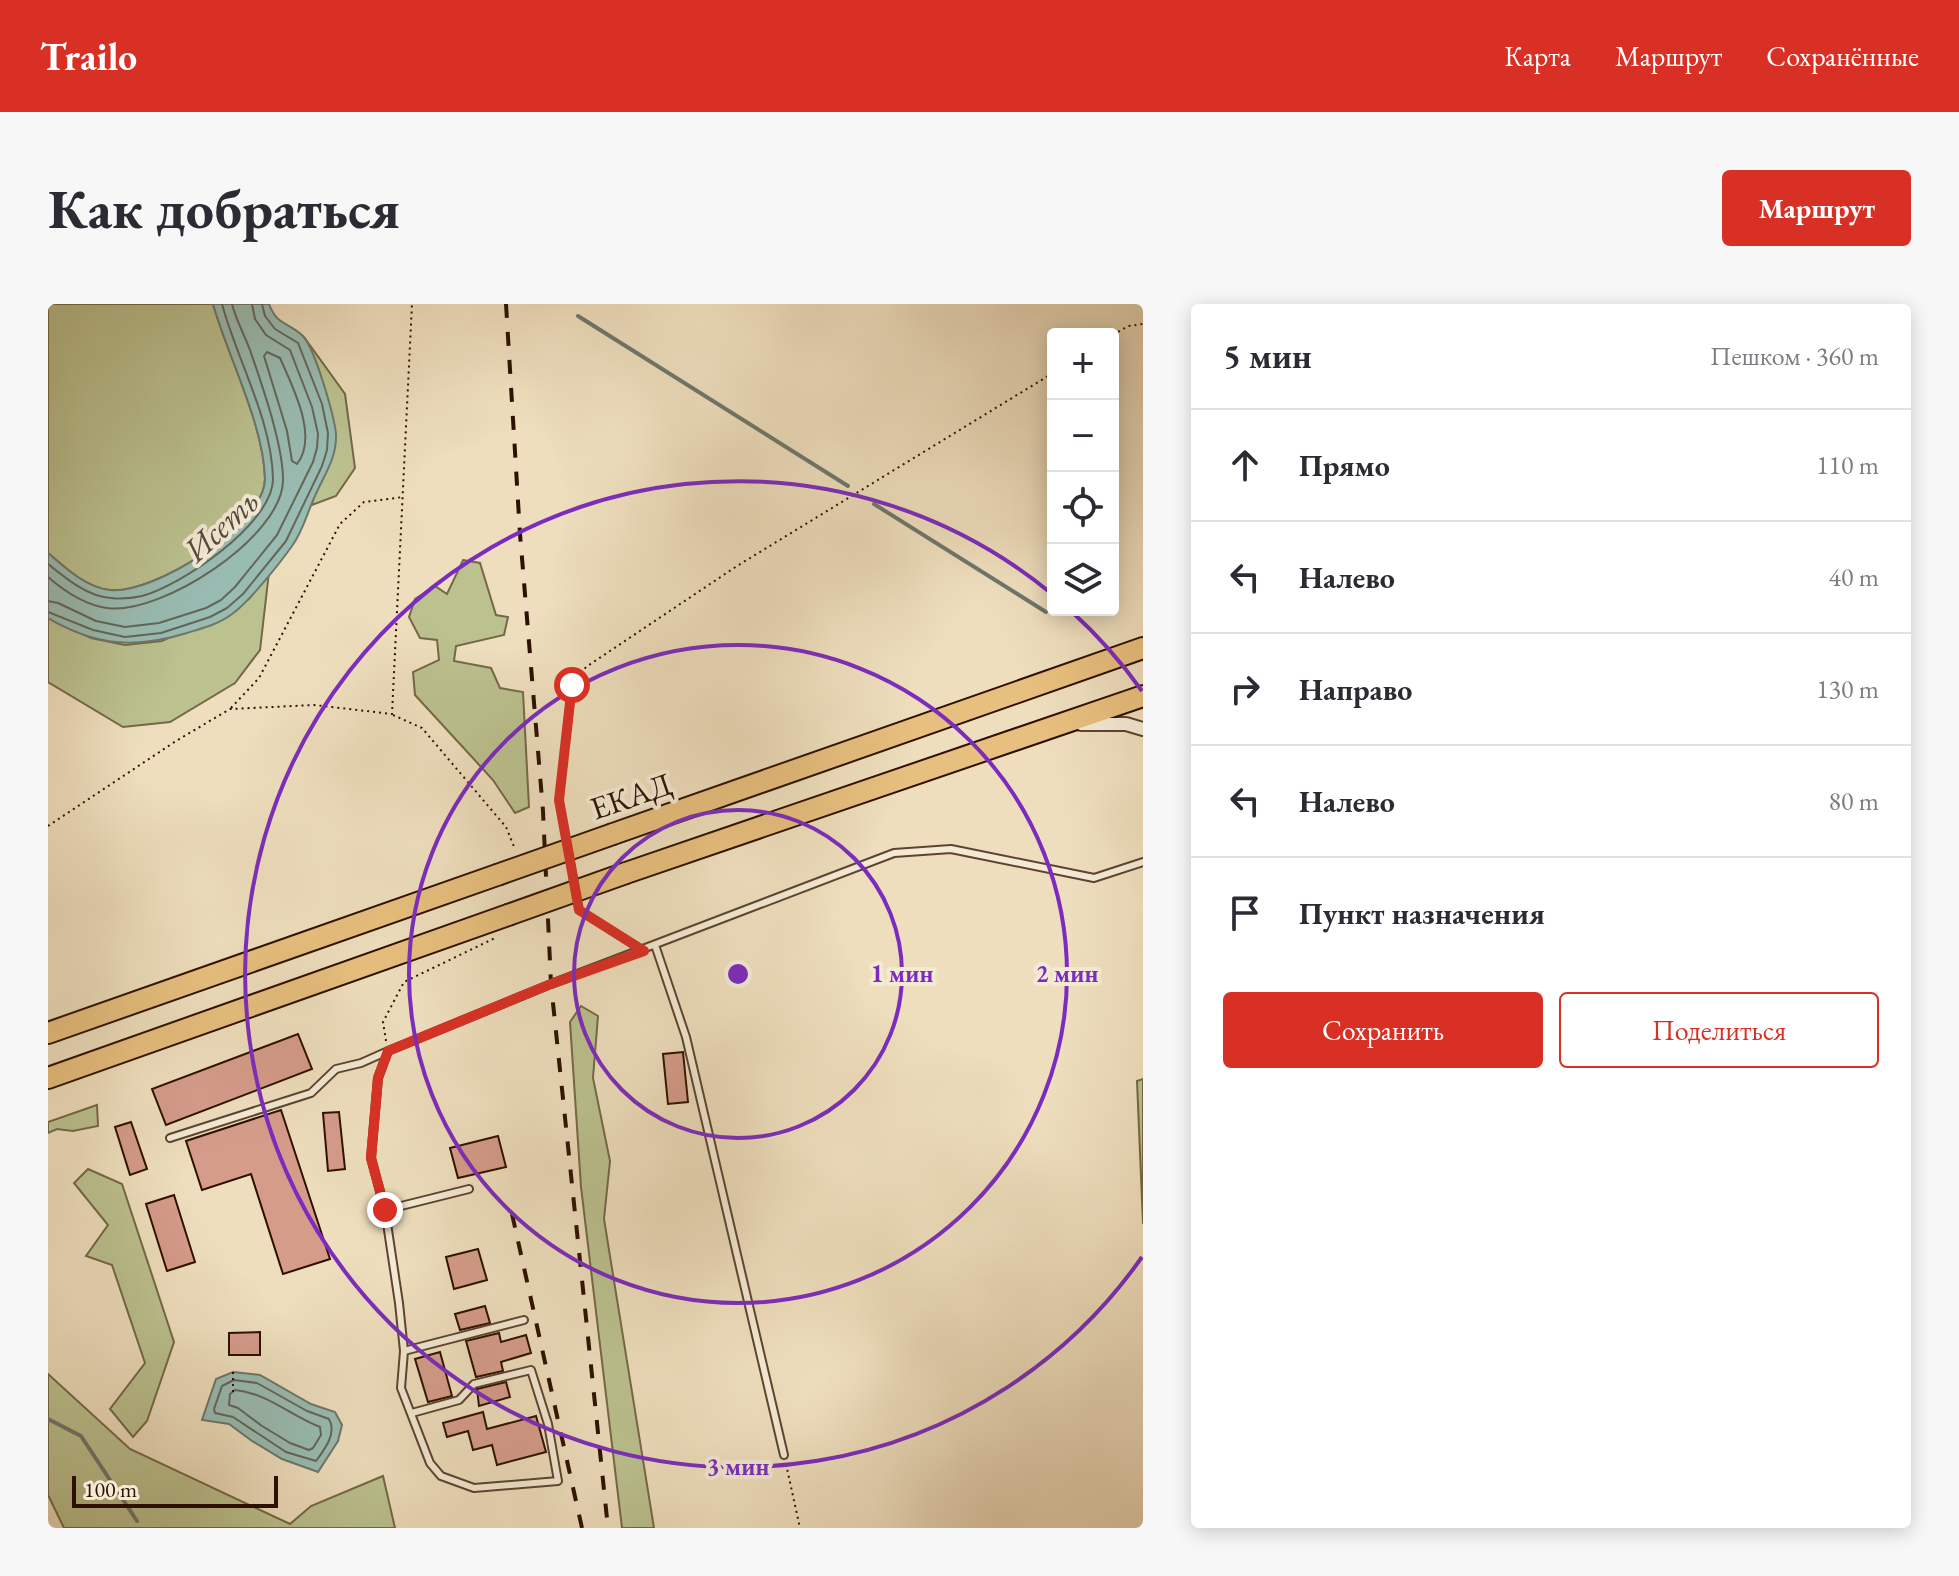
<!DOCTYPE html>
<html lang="ru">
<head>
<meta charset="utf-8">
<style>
	:root { --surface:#fff; --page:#f7f7f7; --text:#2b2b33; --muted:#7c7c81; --line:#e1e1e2; --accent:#d93025 }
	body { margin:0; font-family:"EB Garamond",serif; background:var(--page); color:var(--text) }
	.controls { position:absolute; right:24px; top:24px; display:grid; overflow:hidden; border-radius:8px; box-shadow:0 4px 20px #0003 }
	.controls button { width:72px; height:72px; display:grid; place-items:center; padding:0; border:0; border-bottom:2px solid var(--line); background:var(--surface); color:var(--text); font:40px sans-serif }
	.scale { position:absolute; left:24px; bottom:20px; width:206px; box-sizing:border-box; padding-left:8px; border:4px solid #2d1001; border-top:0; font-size:22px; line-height:28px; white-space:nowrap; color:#2d1001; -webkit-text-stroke:6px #f4ead4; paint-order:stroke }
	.stop { position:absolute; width:24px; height:24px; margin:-18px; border:6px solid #d93025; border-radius:50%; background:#fff }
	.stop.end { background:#d93025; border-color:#fff; box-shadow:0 2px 8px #0008 }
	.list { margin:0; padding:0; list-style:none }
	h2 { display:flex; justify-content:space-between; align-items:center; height:104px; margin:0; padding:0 32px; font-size:34px }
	h2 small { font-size:26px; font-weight:400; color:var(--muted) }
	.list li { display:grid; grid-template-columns:52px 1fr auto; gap:24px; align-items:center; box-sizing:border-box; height:112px; padding:0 32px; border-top:2px solid var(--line) }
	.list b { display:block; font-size:30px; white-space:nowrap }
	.list em { font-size:26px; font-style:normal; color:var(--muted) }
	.actions { display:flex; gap:16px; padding:24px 32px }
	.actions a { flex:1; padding:18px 0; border:2px solid var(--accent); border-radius:8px; text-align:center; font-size:28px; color:var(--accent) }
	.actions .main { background:var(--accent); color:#fff }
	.icon { flex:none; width:44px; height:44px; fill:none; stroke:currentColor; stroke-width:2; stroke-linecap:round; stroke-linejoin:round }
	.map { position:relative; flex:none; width:1095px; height:1224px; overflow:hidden; border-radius:8px }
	header { display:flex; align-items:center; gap:48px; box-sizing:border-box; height:112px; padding:0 40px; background:var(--accent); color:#fff }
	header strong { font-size:38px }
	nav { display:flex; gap:44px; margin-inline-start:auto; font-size:28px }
	.intro { display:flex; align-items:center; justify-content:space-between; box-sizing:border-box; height:192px; padding:0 48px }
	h1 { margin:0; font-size:56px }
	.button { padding:20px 36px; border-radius:8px; background:var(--accent); color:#fff; font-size:28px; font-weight:700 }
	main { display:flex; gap:48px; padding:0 48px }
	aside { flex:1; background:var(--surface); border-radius:8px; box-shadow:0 4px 20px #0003 }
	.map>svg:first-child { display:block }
	.green { fill:#bbc18f; stroke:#746848; stroke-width:2 }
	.water { fill:#99bcb2; stroke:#6e776b; stroke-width:2 }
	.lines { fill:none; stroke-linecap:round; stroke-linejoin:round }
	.shore { stroke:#63665a; stroke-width:2 }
	.stream { stroke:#6e776b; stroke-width:4 }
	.building { fill:#d59c8a; stroke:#2d1001; stroke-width:2 }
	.service-casing { stroke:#5d4430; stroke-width:10 }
	.minor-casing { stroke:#5d4430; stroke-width:16 }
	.trunk-casing { stroke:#2d1001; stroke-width:24 }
	.path { stroke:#2d1001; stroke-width:2; stroke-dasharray:2 4; stroke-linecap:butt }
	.service { stroke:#f4ead4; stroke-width:6 }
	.minor { stroke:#f4ead4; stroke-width:12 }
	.trunk { stroke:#e7bf7e; stroke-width:20 }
	.rail { stroke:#2d1001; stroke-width:4; stroke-dasharray:14 14; stroke-linecap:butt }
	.trunk-bridge-casing { stroke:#2d1001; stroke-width:24; stroke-linecap:butt }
	.trunk-bridge { stroke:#e7bf7e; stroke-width:20 }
	.route { stroke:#d93025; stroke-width:10 }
	.ring { fill:none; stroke:#7b2cbf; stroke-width:4 }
	.labels { text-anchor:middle; stroke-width:8; stroke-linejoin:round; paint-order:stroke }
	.street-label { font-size:32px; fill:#2d1001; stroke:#f4ead4 }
	.water-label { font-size:34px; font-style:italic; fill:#534c3f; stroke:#f4ead4 }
	.centre { fill:#7b2cbf; stroke:#f4ead4; stroke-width:4 }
	.ring-label { font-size:24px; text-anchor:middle; font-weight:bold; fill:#7b2cbf; stroke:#f4ead4; stroke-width:8; stroke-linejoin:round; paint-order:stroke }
</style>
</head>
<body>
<header>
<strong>Trailo</strong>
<nav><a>Карта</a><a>Маршрут</a><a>Сохранённые</a></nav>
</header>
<div class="intro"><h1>Как добраться</h1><a class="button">Маршрут</a></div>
<main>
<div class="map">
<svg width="1095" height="1224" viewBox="0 0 1095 1224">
	<rect width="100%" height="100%" fill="#eedebd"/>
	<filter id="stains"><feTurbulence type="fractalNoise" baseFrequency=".0025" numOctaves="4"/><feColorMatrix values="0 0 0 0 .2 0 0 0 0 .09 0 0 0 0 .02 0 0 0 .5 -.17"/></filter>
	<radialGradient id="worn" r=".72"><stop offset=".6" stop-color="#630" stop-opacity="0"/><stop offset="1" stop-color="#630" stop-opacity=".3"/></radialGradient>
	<!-- green -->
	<path class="green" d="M0,0h165c15,52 51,121 52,175 0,46 -112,116 -155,111 -23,-2 -45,-22 -62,-37z
		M256,33l41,57 10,74 -19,28 -24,9 17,-102z
		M415,256l17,3 16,52 12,2 -4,18 -48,11 -2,15 37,7 9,20 23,4 6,115 -14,6 -22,-33 -78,-85 -2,-23 26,-12 -2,-20 -17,-2 -11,-21 6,-18 20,-13 12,8z
		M221,268l-9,78 -25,33 -65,39 -47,5 -75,-45v-64l43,20 34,7 37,-4 87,-42z
		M533,702l17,10 -5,62 17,83 -6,58 50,309h-32l-41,-341 -11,-165z
		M1095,775v145l-6,-143z
		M49,801l1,21 -25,5 -16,-2 -9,4v-11z
		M40,865l34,15 52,158 -27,79 -14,16 -23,-28 35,-46 -33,-98 -26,-9 22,-31 -34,-42z
		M0,1070l82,75 160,75 21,-18 72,-30 12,52h-331l-16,-33z"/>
	<!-- water -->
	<path class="water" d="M165,0h56c8,22 20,18 34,32 12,13 31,79 33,98 1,24 -12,41 -21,62 -8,17 -12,35 -23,50 -12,17 -43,56 -60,68 -13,10 -29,14 -45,19 -52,16 -91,13 -139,-15v-65c17,15 39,35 62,37 43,5 155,-65 155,-111 -1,-54 -37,-122 -52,-175z
		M185,1068l27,3 51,29 24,8 7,13 -4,16 -20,31 -36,-13 -30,-18 -23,-17 -27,-4 14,-41z"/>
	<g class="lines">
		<!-- shore -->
		<path class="shore" d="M219,48l13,6c12,28 39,78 17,106l-5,-3 -5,-30 -23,-75z
			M0,260c17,14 40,33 63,34 9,1 22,0 31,-2 39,-10 131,-73 131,-117 -1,-59 -36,-119 -51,-175
			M0,273c16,14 37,28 59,31 53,8 176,-71 176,-128 0,-36 -21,-95 -33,-130 -6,-16 -14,-30 -18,-46
			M0,297l10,2 38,18 29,6 34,-4 47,-15 15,-8 14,-13 42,-52 36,-73 4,-14 1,-14 -6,-27 -22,-57 -24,-15 -11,-16 -3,-15
			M0,308l45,18 32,7 36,-4 49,-16 17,-9 16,-14 43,-53 36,-75 5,-16 1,-17 -6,-29 -24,-61 -23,-14 -10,-13 -3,-12
			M186,1076l23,3 50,28 22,8c8,14 -4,30 -13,42l-30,-9 -53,-35 -18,-4 -1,-4 8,-23z
			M187,1086c32,3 56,26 85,37l1,8 -8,13 -4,2 -19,-7 -28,-17 -24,-18 -9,-3 1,-11z"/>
		<!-- stream -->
		<path class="stream" d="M530,12l270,170
			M826,200l172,108
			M0,1115l33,17 56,85"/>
	</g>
	<!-- building -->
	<path class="building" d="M250,730l14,35 -146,56 -14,-36z
		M635,748l5,50 -20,2 -5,-50z
		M233,806l49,149 -47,15 -32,-100 -49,16 -16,-49z
		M291,808l6,57 -17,2 -5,-58z
		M83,818l16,47 -17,6 -15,-48z
		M450,832l8,31 -48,11 -8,-30z
		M126,891l21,67 -28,9 -21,-67z
		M430,945l9,31 -33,9 -8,-32z
		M437,1002l5,17 -30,7 -5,-16z
		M212,1028v23h-31v-22z
		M451,1029l2,9 25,-7 5,18 -30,9 2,9 -27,6 -10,-36z
		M392,1048l12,44 -24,6 -13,-43z
		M458,1078l4,15 -31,9 -2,-17z
		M435,1108l4,17 49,-13 10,36 -49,13 -5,-20 -19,5 -5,-19 -21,6 -4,-14z"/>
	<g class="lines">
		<!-- service casing -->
		<g class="service-casing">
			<path id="service" d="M607,641l31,92 98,418
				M122,834l141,-45 25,-24 25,-6 27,-12
				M337,906l84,-21
				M356,1047l120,-31
				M364,1109l47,-13 15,-16 57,-14 17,54 10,57 -84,7 -33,-12 -11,-13 -29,-75 3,-37 -5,-48 -14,-93 -14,-52 7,-80 10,-27 163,-67 343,-131 57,-4 143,29 49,-16"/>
		</g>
		<!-- minor casing -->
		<g class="minor-casing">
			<path id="minor" d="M1033,420h45l17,5"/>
		</g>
		<!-- trunk casing -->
		<g class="trunk-casing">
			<path id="trunk" d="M565,530l530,-186
				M578,569l517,-177
				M0,729l449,-158
				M0,774l460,-163"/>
		</g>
		<!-- path -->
		<path class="path" d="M1065,31l15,-9 15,-2
			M183,404l28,-30 81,-154 24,-22 39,-5
			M345,411l29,13 84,99 9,22
			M0,522l128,-85 54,-32 84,-4 78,9 20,-410
			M517,527l-6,-31 13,-115 14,-18 151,-101 316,-193
			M531,604l50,33
			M338,737l-3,-19 21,-40 91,-44
			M185,1068v21
			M738,1160l14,64"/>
		<!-- service -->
		<use href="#service" class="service"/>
		<!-- minor -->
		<use href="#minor" class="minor"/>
		<!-- trunk -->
		<use href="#trunk" class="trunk"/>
		<!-- rail -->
		<path class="rail" d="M458,0l14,230 23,277 8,173 57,544
			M464,910l70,314"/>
		<!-- trunk-bridge casing -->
		<g class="trunk-bridge-casing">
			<path id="trunk-bridge" d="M449,571l116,-41
				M460,611l118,-42"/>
		</g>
		<!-- trunk-bridge -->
		<use href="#trunk-bridge" class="trunk-bridge"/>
	</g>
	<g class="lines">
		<!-- route -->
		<path class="route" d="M337,906l-14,-52 7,-80 10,-27 163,-67 93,-33 -65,-41 -20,-110 13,-115"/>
	</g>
	<!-- distance rings -->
	<g class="ring">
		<circle cx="690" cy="670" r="164"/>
		<circle cx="690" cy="670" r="329"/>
		<path d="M1094 953A493 493 0 1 1 1004 290M1023 307A493 493 0 0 1 1094 387"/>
	</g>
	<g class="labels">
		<!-- street labels -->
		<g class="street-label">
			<text transform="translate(583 492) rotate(-19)" y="11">ЕКАД</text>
		</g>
		<!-- water labels -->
		<g class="water-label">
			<text transform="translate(173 221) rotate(-43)" y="12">Исеть</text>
		</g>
	</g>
	<circle cx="690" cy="670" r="12" class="centre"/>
	<g class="ring-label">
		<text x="854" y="678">1 мин</text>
		<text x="1019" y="678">2 мин</text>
		<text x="690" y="1171">3 мин</text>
	</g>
	<rect width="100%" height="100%" filter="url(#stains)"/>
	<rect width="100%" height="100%" fill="url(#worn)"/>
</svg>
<div class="controls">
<button>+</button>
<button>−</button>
<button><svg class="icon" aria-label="locate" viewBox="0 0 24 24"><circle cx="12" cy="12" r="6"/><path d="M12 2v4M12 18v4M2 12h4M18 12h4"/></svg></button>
<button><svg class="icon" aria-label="layers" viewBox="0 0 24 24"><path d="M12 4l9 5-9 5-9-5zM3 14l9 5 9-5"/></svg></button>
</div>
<div class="scale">100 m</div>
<div class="stop" style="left:524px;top:381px"></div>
<div class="stop end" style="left:337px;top:906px"></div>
</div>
<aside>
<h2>5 мин<small>Пешком · 360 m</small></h2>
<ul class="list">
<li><svg class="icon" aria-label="ahead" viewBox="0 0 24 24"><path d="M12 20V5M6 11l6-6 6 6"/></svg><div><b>Прямо</b></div><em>110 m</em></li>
<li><svg class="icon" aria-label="left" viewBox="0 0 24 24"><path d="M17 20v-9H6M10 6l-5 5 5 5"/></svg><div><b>Налево</b></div><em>40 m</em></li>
<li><svg class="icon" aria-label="right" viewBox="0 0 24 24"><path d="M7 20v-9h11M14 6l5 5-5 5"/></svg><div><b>Направо</b></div><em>130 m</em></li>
<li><svg class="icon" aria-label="left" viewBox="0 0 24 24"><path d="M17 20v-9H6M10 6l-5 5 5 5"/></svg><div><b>Налево</b></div><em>80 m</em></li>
<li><svg class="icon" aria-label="arrive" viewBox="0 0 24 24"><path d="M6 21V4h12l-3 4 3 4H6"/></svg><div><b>Пункт назначения</b></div></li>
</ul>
<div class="actions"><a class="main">Сохранить</a><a>Поделиться</a></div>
</aside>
</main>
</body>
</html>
